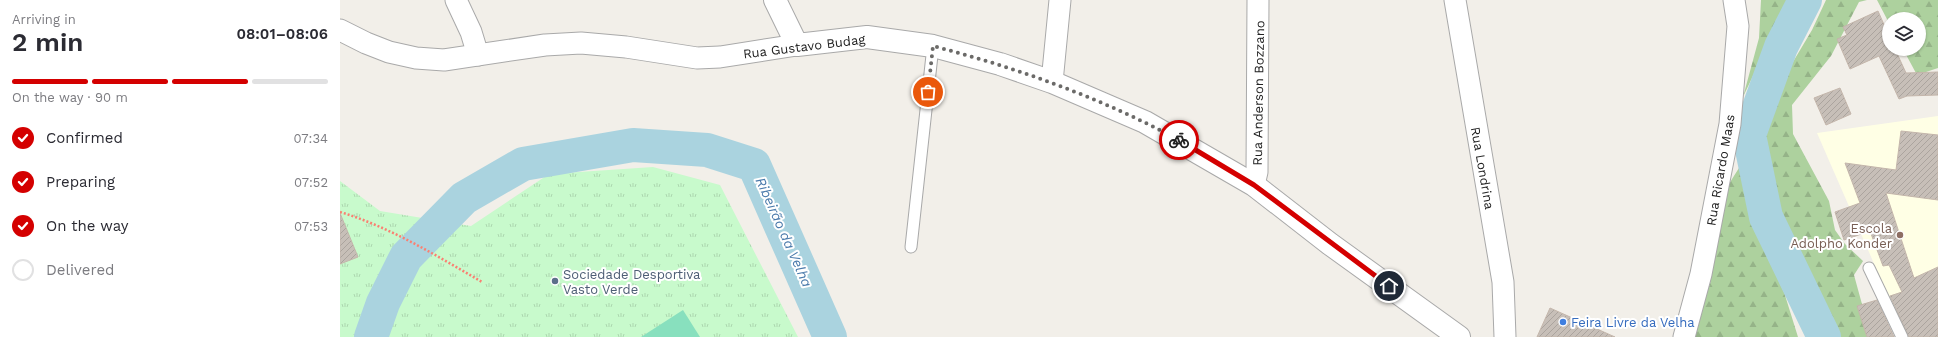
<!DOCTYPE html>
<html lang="en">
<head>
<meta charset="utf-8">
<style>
  :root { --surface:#fff; --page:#f7f7f7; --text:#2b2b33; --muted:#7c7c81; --line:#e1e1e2; --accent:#d40000 }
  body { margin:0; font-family:"Work Sans",sans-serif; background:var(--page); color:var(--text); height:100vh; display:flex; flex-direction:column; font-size:15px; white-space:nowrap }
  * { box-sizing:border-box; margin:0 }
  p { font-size:13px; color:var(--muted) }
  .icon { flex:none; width:22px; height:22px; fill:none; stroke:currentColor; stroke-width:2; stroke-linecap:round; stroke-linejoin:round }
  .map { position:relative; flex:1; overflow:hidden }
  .sheet { display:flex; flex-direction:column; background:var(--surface); width:340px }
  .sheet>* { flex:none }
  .buttons { position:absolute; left:1542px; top:12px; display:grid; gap:8px }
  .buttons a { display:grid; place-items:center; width:44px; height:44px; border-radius:50%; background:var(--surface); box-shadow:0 1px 3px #0004; font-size:20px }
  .pin { position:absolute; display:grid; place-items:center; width:34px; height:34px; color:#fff; margin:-17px; border:2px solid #fff; border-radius:50%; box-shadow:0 1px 4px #0007 }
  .courier { position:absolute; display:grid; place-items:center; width:40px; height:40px; margin:-20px; border:3px solid #d40000; border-radius:50%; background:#fff; color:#222; box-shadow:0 1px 5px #0007 }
  .head em { font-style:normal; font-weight:600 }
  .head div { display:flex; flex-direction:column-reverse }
  .head { display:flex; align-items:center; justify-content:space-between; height:68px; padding:0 12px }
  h1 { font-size:26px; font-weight:600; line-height:30px }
  .bar { display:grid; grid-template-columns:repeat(4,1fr); gap:6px 4px; align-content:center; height:48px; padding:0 12px }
  .bar i { height:5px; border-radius:3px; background:var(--line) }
  .bar .current { background:var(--accent) }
  .bar p { grid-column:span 4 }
  ol { padding:0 12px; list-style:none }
  li { display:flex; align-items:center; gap:12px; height:44px }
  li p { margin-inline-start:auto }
  li .icon { padding:4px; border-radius:50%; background:var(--accent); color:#fff; stroke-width:4 }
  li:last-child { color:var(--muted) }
  li i { width:22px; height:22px; border:2px solid var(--line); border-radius:50% }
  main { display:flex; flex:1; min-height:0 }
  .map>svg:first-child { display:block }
</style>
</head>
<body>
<main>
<section class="sheet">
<div class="head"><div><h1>2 min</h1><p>Arriving in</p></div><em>08:01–08:06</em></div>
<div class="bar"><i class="current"></i><i class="current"></i><i class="current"></i><i></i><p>On the way · 90 m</p></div>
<ol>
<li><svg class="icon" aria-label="check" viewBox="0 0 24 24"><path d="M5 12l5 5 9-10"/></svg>Confirmed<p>07:34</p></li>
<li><svg class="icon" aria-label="check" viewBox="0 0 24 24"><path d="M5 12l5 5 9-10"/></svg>Preparing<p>07:52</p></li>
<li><svg class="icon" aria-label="check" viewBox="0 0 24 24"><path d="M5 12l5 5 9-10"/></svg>On the way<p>07:53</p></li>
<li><i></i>Delivered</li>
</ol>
</section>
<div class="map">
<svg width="1598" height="337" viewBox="0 0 1598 337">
  <defs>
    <pattern id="forest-firs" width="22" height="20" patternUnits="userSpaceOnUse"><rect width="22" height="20" fill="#add19e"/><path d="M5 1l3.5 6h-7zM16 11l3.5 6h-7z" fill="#95b388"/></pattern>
    <pattern id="park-tufts" width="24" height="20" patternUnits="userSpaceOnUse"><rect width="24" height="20" fill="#c8facc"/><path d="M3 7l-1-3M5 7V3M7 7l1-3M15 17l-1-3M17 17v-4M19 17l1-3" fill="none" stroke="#acd6af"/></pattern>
    <pattern id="building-hatch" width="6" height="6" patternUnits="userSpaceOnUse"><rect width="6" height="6" fill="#c7bfb8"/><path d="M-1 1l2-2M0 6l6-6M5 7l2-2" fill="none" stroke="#aba49e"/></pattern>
  </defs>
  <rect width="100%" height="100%" fill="#f2efe9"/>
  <polygon fill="#ffffe5" points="1598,116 1598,337 1566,337 1477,133"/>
  <g fill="url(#forest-firs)">
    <polygon points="1421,0 1449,0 1403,97 1419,38"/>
    <polygon points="1486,0 1527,0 1519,2 1491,56 1452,105 1453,134 1489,201 1495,230 1505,244 1523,261 1514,275 1531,337 1491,337 1478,303 1444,228 1416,140 1435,92 1472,30"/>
    <polygon points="1537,0 1598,0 1598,68 1577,75 1563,49 1579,49 1579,19 1549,19 1549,23"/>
    <polygon points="1404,160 1423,248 1444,292 1458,337 1351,337 1355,323 1370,284 1387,187"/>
  </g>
  <polygon fill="url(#park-tufts)" points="313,167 380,185 458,337 0,337 0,181 40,211 131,226 209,174"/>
  <polygon fill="#88e0be" points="343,310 360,337 301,337"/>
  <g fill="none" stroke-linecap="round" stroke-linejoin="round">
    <g stroke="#aad3df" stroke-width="34">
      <polyline points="1465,0 1441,47 1409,135 1426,217 1484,337"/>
      <polyline points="31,337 43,303 66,257 124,198 183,164 293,145 367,150 414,165 490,337"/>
    </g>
  </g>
  <g fill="url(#building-hatch)" stroke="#c4b6ab">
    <polygon points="1538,11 1549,36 1549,49 1555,49 1566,73 1598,72 1598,95 1567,96 1559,99 1539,56 1510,69 1497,39 1507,35 1503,27"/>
    <polygon points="1500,88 1511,114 1486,125 1474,98"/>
    <polygon points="1561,131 1598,135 1598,200 1546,193 1574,278 1598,267 1598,337 1569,337 1550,296 1562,292 1549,265 1543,266 1530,231 1504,240 1495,212 1520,203 1505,163 1556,170"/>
    <polygon points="0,213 18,257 0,264"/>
    <polygon points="1537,300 1554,337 1527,337 1517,306"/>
    <polygon points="1210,308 1275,337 1197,337"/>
  </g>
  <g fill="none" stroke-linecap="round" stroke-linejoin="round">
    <defs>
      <g id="service">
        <polyline points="571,247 593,46"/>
        <polyline points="1529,268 1562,337"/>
      </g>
      <g id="minor">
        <polyline points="116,0 131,32 138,55"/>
        <polyline points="1115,0 1163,282 1165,337"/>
        <polyline points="0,30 26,43 49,52 76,58 104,60 205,45 241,43 286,47 357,58 380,57 457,45"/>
        <polyline points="712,82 720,0"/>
        <polyline points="914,185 917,172 918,0"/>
        <polyline points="1344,337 1361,274 1390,124 1398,26 1394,0"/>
      </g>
      <polyline id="tertiary" points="435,0 457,45 527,37 593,46 660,64 712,82 805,122 914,185 990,244 1119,337"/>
    </defs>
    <use href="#service" stroke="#a9a9a9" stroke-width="13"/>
    <use href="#minor" stroke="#a9a9a9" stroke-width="23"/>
    <use href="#tertiary" stroke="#a9a9a9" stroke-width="24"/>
    <path stroke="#fa8072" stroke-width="2.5" stroke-dasharray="2 2" stroke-linecap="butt" d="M0 212C50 227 97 256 142 282"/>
    <use href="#service" stroke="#fff" stroke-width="11"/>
    <use href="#minor" stroke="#fff" stroke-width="21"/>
    <use href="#tertiary" stroke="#fff" stroke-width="22"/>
  </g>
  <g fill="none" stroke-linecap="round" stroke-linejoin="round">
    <path stroke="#6b6a68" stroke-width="4" stroke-dasharray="0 7.2" d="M588 92 593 46C678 68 761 98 839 140"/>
    <polyline stroke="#d40000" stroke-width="5" points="839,140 914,185 1049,286"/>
  </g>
  <circle fill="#8d6e63" stroke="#fff" stroke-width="1.5" cx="1560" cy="235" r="4"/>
  <circle fill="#5c6f8a" stroke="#fff" stroke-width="1.5" cx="215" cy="281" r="4"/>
  <circle fill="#3f7fe0" stroke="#fff" stroke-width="1.5" cx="1223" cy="322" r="4"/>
  <g text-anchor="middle" stroke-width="4" stroke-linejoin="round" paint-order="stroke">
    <g font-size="13" fill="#222" stroke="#fff">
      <text transform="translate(464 46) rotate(-7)" y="5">Rua Gustavo Budag</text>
      <text transform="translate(918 93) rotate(-89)" y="5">Rua Anderson Bozzano</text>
      <text transform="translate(1143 168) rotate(80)" y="5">Rua Londrina</text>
      <text transform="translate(1380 170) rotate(-80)" y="5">Rua Ricardo Maas</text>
    </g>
    <g font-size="13" fill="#785e54" stroke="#fff" text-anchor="end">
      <text x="1552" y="233">Escola<tspan x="1552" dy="15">Adolpho Konder</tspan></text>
    </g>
    <g font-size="13" fill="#4e5e75" stroke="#fff" text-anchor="start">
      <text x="223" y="279">Sociedade Desportiva<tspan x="223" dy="15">Vasto Verde</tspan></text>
    </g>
    <g font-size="13" fill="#366cbe" stroke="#fff" text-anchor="start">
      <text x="1231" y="327">Feira Livre da Velha</text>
    </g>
    <g font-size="14" font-style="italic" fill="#4a7aab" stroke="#fff">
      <text transform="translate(444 232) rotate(66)" y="5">Ribeirão da Velha</text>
    </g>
  </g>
</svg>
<div class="buttons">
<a><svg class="icon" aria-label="layers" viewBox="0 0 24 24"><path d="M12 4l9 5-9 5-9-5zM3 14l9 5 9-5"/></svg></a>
</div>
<div class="pin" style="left:588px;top:92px;background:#ea580c"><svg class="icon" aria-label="bag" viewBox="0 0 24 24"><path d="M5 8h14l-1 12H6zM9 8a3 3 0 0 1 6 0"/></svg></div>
<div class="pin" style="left:1049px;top:286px;background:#1f2937"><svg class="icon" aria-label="home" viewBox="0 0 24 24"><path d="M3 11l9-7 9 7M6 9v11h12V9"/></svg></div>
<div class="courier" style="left:839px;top:140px"><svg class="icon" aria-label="bike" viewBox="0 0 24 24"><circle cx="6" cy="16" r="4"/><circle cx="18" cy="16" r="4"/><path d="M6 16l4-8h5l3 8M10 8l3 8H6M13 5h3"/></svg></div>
</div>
</main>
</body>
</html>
